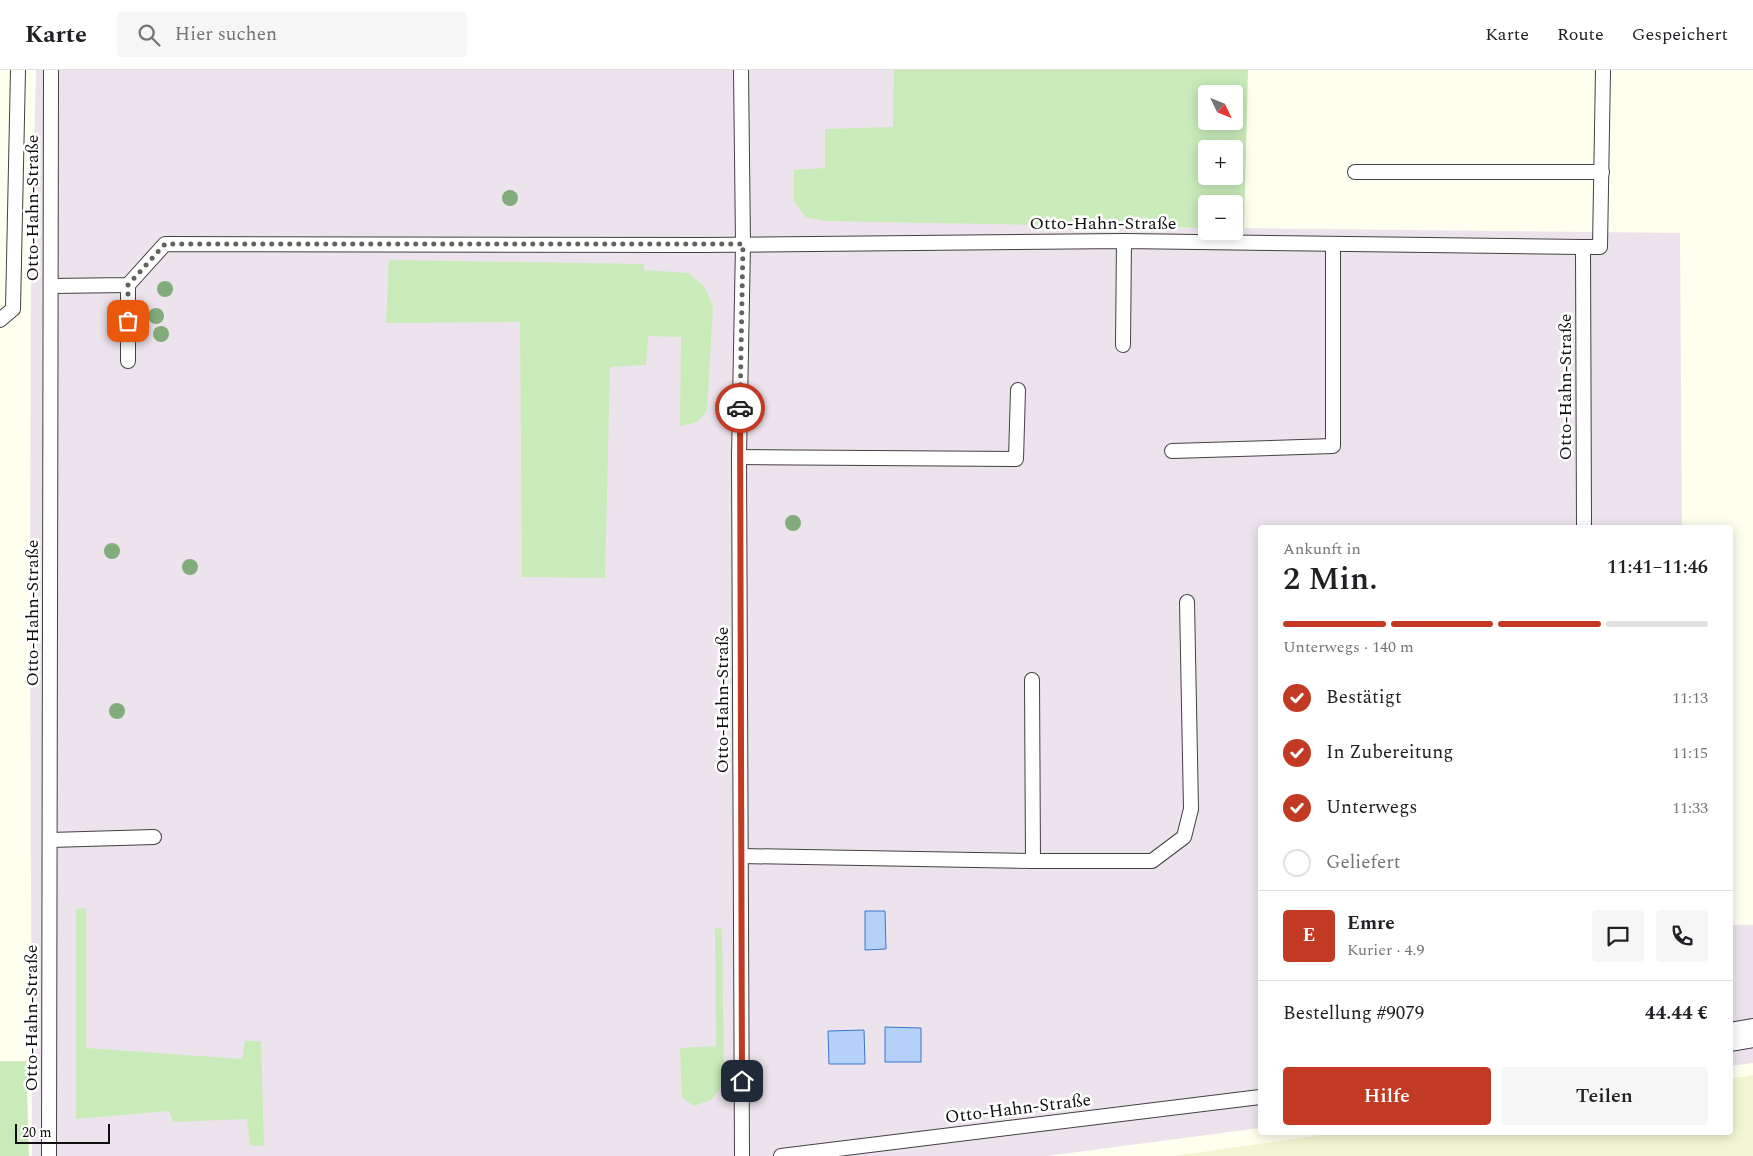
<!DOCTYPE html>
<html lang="de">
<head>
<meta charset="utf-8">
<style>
  :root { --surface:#fff; --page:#f6f6f6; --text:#202124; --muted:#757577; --line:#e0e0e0; --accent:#c23a23 }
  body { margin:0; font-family:Spectral,serif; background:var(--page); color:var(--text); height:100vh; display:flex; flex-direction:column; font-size:19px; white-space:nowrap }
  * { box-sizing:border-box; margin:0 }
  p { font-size:16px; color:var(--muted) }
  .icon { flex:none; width:28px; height:28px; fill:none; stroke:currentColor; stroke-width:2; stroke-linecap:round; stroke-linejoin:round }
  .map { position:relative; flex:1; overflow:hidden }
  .side { position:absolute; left:1258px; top:455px; width:475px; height:610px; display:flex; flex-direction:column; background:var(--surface); border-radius:5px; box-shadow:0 2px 12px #0003 }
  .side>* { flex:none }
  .needle { width:32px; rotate:133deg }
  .controls { position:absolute; left:1198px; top:15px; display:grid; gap:10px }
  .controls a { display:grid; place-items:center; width:45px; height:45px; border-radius:5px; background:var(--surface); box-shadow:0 2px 12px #0003; font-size:25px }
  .scale { position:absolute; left:15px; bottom:12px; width:95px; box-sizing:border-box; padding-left:5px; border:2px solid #0f0f0f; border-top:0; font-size:14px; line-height:18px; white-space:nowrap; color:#0f0f0f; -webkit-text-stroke:4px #fff; paint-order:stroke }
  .pin { position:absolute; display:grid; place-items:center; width:42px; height:42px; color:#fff; margin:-21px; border-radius:10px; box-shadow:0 2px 8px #0006 }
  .courier { position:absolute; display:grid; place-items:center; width:50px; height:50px; margin:-25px; border:4px solid #c23a23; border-radius:50%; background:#fff; color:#222; box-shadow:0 1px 6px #0007 }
  .headline em { font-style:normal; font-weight:600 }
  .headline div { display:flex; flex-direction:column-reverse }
  .headline { display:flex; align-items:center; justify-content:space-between; height:85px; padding:0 25px }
  h1 { font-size:32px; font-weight:600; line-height:38px }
  .bar { display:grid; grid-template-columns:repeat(4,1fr); gap:8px 5px; align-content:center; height:60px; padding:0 25px }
  .bar i { height:6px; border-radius:4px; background:var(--line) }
  .bar .on { background:var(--accent) }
  .bar p { grid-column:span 4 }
  .line { display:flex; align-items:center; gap:12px; padding:0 25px; border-top:1px solid var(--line) }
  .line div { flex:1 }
  .round { display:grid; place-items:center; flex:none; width:52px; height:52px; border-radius:5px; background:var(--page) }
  ol { padding:0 25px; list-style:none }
  li { display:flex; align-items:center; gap:15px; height:55px }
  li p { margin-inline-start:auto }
  li .icon { padding:5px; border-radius:50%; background:var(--accent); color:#fff; stroke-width:4 }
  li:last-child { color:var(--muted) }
  li i { width:28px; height:28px; border:2px solid var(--line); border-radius:50% }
  .action { display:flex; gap:10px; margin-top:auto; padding:10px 25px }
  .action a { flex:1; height:58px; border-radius:5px; background:var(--accent); color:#fff; font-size:20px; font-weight:600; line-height:58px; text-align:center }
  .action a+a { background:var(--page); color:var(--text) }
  header { display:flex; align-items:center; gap:30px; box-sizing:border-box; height:70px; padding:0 25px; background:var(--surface); border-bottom:1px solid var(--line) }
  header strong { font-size:24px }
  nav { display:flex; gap:28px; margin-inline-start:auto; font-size:18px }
  .search { width:350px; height:45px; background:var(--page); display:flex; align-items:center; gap:12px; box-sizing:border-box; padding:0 18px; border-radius:5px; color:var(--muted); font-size:19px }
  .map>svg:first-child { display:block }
</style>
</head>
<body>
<header>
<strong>Karte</strong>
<div class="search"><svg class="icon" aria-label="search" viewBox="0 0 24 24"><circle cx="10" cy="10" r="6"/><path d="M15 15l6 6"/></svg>Hier suchen</div>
<nav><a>Karte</a><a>Route</a><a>Gespeichert</a></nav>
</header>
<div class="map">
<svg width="1753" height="1086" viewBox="0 0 1753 1086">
  <rect width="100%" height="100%" fill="#fffff0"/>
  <g fill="#ede3ec">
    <polygon points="36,0 1180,0 1179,158 1206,158 1206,161 1234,161 1234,158 1680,163 1682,457 1260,458 1260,1058 1047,1086 32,1086 30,541 31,197"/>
    <polygon points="1730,855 1753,855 1753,993 1730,996"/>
  </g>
  <polygon fill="#f2f6d0" points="1753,1005 1753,1086 1174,1086 1343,1062 1730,1062 1730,1009"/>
  <g fill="#c9ebb9" fill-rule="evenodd">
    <path d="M894 0H1248L1244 158H1234V134H1206V158L824 151 805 147 794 131V100L825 98V59L893 57ZM1206 24H1234V51H1206ZM1206 79H1234V106H1206Z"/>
    <polygon points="389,190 644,194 644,200 688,203 705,217 713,237 707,341 697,352 680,356 681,267 648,266 646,295 610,297 605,508 522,507 520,252 386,253"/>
    <polygon points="86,838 86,978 242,989 245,971 261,971 264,1076 250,1075 247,1049 173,1052 169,1041 76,1049 76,839"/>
    <polygon points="715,858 722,859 724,1014 711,1030 694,1036 682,1028 680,978 716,976"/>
    <polygon points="0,991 26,991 29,1086 0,1086"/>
  </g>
  <g fill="#b4d1f7" stroke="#3977d0">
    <polygon points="865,841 885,841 886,879 865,880"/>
    <polygon points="885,957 921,958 921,992 885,992"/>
    <polygon points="864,960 865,994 829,994 828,961"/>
  </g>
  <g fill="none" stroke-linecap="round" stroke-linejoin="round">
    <defs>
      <g id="lane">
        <polyline points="741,0 743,174 739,387 742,1086"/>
        <polyline points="1355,102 1602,102"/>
        <polyline points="128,215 128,291"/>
        <polyline points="51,216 128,215 165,174 701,175 1124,171 1583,177"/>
        <polyline points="0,250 13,239 18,0"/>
        <polyline points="1123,275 1124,171"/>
        <polyline points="1172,381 1333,376 1333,174"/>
        <polyline points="739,387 1016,389 1018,320"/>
        <polyline points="1584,458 1583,177 1600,177 1603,0"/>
        <polyline points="1032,610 1033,791 1152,791 1184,767 1191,739 1187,532"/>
        <polyline points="50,770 154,767"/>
        <polyline points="742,786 1033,791"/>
        <polyline points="49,1086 51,0"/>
        <polyline points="781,1086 1260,1027"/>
      </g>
      <polyline id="street" points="1730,967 1753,963"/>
    </defs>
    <use href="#lane" stroke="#424242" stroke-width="16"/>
    <use href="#street" stroke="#424242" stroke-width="30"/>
    <use href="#lane" stroke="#fff" stroke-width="14"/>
    <use href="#street" stroke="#fff" stroke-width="28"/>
  </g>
  <g fill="#83ac7c">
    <circle cx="510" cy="128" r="8"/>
    <circle cx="165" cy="219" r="8"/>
    <circle cx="156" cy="246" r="8"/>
    <circle cx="161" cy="264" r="8"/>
    <circle cx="793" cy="453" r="8"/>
    <circle cx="112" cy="481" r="8"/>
    <circle cx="190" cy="497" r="8"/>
    <circle cx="117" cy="641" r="8"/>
  </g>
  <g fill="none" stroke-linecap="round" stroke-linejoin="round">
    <polyline stroke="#63635e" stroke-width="5" stroke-dasharray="0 9" points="128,251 128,215 165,174 743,174 740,338"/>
    <polyline stroke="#c23a23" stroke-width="6" points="740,338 742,1011"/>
  </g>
  <g text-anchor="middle" stroke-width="5" stroke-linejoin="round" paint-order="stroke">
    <g font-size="18" fill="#0f0f0f" stroke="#fff">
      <text transform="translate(32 138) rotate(-90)" y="6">Otto-Hahn-Straße</text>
      <text x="1103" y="159">Otto-Hahn-Straße</text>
      <text transform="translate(1565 317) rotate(-90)" y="6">Otto-Hahn-Straße</text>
      <text transform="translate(32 543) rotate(-90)" y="6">Otto-Hahn-Straße</text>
      <text transform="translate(722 630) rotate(-90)" y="6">Otto-Hahn-Straße</text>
      <text transform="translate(31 948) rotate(-90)" y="6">Otto-Hahn-Straße</text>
      <text transform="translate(1018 1038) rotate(-7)" y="6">Otto-Hahn-Straße</text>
    </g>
  </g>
</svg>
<div class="controls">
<a><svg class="needle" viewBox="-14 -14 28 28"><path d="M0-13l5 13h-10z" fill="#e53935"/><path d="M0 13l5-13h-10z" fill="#757577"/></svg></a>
<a>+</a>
<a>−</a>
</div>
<div class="scale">20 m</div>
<div class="pin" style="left:128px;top:251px;background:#ea580c"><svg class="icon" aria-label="bag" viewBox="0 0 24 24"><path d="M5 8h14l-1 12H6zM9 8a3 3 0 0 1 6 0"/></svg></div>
<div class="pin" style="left:742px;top:1011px;background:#1f2937"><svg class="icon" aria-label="home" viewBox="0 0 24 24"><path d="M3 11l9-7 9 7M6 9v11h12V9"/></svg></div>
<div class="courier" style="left:740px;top:338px"><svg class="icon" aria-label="car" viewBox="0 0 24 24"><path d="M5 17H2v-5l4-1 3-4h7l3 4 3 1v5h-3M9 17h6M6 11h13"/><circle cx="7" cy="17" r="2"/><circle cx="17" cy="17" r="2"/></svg></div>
<section class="side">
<div class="headline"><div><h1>2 Min.</h1><p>Ankunft in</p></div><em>11:41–11:46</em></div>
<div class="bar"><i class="on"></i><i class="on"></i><i class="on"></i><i></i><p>Unterwegs · 140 m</p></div>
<ol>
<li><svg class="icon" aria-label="check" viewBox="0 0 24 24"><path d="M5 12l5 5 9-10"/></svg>Bestätigt<p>11:13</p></li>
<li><svg class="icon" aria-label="check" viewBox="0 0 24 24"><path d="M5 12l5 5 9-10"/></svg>In Zubereitung<p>11:15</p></li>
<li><svg class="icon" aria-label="check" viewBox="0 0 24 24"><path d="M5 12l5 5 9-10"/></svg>Unterwegs<p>11:33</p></li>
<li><i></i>Geliefert</li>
</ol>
<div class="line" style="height:90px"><b class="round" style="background:var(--accent);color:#fff">E</b><div><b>Emre</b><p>Kurier · 4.9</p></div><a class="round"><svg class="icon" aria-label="chat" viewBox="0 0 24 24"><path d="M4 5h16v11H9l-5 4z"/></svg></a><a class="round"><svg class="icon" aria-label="phone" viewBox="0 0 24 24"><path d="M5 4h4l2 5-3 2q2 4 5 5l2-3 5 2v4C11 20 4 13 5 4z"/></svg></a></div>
<div class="line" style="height:65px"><div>Bestellung #9079</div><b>44.44 €</b></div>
<div class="action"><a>Hilfe</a><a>Teilen</a></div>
</section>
</div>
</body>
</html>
